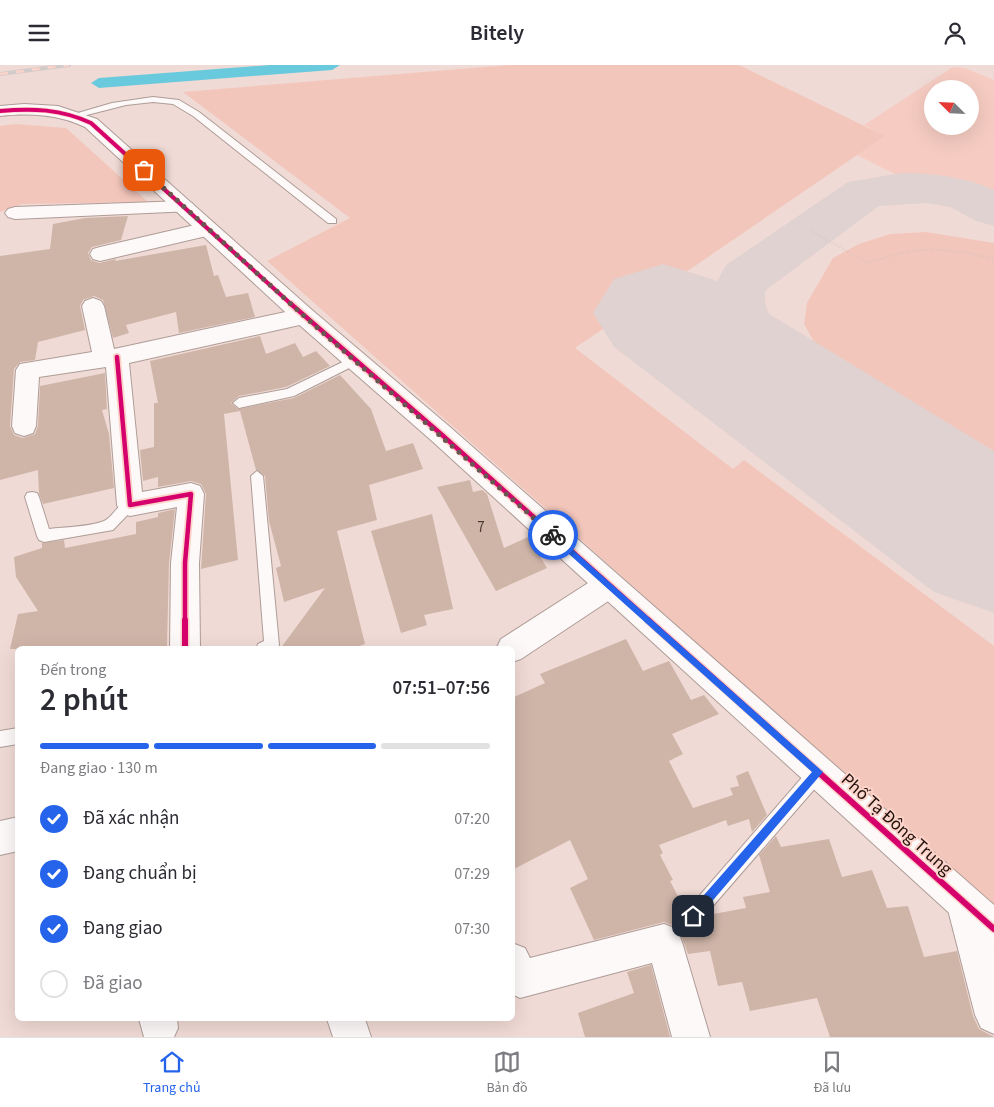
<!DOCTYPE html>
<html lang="vi">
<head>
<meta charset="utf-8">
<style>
  :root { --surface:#fff; --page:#f7f7f7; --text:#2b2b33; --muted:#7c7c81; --line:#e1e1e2; --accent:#2563eb }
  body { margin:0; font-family:"Source Sans 3",sans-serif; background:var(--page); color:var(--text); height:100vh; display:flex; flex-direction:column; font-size:19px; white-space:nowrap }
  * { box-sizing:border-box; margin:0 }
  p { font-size:16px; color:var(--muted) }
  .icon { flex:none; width:28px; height:28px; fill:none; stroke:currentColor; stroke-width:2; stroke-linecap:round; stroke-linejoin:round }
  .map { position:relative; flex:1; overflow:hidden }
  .drawer { position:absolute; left:15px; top:581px; width:500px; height:375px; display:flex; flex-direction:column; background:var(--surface); border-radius:8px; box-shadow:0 5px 20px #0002 }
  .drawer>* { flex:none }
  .needle { width:32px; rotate:294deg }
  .controls { position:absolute; left:924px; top:15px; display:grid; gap:10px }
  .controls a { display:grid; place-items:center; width:55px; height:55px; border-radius:50%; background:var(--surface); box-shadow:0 5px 20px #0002; font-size:25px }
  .pin { position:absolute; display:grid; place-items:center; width:42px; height:42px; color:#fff; margin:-21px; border-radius:10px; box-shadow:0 2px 8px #0006 }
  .courier { position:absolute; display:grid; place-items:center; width:50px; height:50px; margin:-25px; border:4px solid #2563eb; border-radius:50%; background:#fff; color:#222; box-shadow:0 1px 6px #0007 }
  .overview em { font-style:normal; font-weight:600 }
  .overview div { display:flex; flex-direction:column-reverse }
  .overview { display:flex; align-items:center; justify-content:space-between; height:85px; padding:0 25px }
  h1 { font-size:32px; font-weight:600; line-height:38px }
  .bar { display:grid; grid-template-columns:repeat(4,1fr); gap:8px 5px; align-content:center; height:60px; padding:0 25px }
  .bar i { height:6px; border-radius:4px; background:var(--line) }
  .bar .current { background:var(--accent) }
  .bar p { grid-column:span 4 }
  ol { padding:0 25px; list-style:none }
  li { display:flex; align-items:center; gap:15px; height:55px }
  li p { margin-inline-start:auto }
  li .icon { padding:5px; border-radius:50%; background:var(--accent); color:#fff; stroke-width:4 }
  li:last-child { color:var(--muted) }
  li i { width:28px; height:28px; border:2px solid var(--line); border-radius:50% }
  header { display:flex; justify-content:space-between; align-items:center; height:65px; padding:0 25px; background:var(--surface); font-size:22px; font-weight:600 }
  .tab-bar { display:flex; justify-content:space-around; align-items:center; height:70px; border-top:1px solid var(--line); background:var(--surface); font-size:14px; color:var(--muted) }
  .tab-bar a { display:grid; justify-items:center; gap:2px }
  .tab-bar .current { color:var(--accent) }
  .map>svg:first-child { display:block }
</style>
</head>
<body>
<header><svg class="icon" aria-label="menu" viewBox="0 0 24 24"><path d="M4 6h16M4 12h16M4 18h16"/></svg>Bitely<svg class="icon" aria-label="person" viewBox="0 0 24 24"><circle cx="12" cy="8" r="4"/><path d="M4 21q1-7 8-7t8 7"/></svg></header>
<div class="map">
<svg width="994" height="972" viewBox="0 0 994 972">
  <rect width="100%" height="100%" fill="#f0dad5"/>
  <path fill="#f6ccc2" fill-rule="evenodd" d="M953 2 965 3 994 15V159L857 90 885 71 864 60ZM932 24H970V61H932Z"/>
  <g fill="#f3c6bb">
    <polygon points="509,0 739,0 885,71 575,283 733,404 744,395 994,581 994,842 267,196 350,153 183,27"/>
    <polygon points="15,59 66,63 148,137 22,139 0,147 0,61"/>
    <polygon points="926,167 994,178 994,409 838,307 817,282 804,259 807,238 833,193 859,179 890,169"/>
  </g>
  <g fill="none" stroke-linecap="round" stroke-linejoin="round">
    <polygon fill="#6acadd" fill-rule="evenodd" points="270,0 340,0 332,5 99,23 91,18 99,13"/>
    <path fill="#e0d2d0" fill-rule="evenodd" d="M902 108C933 108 966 112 994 125V161L976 156 950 142 927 138 879 141 766 225C755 260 829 316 849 343 852 348 855 354 858 360L849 377 827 384 805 377 739 295 712 245 710 229 726 200 848 117Z"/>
    <polygon fill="#e0d2d0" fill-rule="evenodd" points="663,199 712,214 994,386 994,548 934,527 614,282 593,248 614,214"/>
  </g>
  <g fill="#cfb5a8">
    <polygon points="128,151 121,175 92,182 88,188 91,195 99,198 116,194 115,196 206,180 214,211 218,210 226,232 248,228 255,252 179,268 176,247 126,260 129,268 113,273 103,235 94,231 83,235 80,241 85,265 38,277 35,295 20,297 14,304 10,361 14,370 23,373 35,369 38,361 40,321 105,308 107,344 102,345 109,369 114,423 43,439 39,429 38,405 0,415 0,191 50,184 53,159 85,153"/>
    <polygon points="260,271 266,289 295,278 303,292 316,286 330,301 286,322 239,331 231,338 238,344 294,333 340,310 371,344 386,386 413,378 423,404 369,420 377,455 337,466 365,579 351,584 280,584 325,523 284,537 276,503 281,501 269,456 265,411 256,405 240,346 224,349 238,495 201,504 206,429 201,419 191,416 158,422 158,412 143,416 140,385 154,382 154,338 158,338 150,296"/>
    <polygon points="470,415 473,427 482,425 487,429 504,483 528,472 547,503 496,526 437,422"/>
    <polygon points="175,444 169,498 167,581 144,584 10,584 18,549 38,546 16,512 14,492 42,483 42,478 64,475 65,483 136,469 136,457 158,452 158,448"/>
    <polygon points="432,449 453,544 424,550 427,560 401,568 371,466"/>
    <polygon points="626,574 643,606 669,596 691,635 704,630 719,649 672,669 683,689 669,696 693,743 733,730 730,723 739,721 736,711 748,706 767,750 752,767 749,754 728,761 726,755 659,780 663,788 660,790 673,815 670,816 685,845 682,852 685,858 694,862 708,850 746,843 743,832 770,827 759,790 776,771 781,782 829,774 842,812 872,805 887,843 908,841 924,892 957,886 973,951 979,964 994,972 830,972 817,933 750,946 742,917 718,921 710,886 688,889 678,862 664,857 594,875 570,823 588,814 570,775 512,805 512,633 545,618 540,609"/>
    <polygon points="651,900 670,972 585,972 578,948 634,928 627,907"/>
  </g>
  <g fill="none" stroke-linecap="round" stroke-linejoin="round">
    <defs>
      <g id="lane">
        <polygon points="153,32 179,35 199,47 336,154 336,158 328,158 193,51 173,39 153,37 126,40 75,53 71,50 112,38"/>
        <polygon points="355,291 361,295 359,298 294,331 239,343 233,338 239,333 287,324"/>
        <polygon points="257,406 263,411 279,580 278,584 256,584 258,579 264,576 251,411"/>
        <path d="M32 427 37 428 39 432 49 464C64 462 89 462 104 456 115 451 121 431 135 436L137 440 113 465 44 477 39 475 37 471 25 432 27 428Z"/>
        <polygon points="18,663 18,679 0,682 0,666"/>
        <polygon points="818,699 824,701 826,707 824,713 699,857 693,860 687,857 684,851 687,845 812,701"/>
      </g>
      <g id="street">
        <polygon points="185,136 192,138 195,142 192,146 15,154 8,152 5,148 8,144 15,142"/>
        <polygon points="208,157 215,159 218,164 215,169 100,196 93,194 90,189 93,184 100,182"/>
        <polygon points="93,233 101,236 104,241 114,284 304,243 312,245 315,251 312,257 304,259 129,298 142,427 191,418 200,421 204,429 199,498 200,584 170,584 171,498 177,442 130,451 121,448 117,440 106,302 39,312 36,361 33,368 24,371 15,368 12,361 16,305 20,299 92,287 82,241 85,236"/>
        <polygon points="609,507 619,511 623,520 619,529 521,594 512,597 512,584 496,584 501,574 599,511"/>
        <polygon points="18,752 18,786 0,790 0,756"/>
        <polygon points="964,819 976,825 994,882 994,969 981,963 975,950 946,837 952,825"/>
        <polygon points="664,859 677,864 682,877 710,972 672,972 652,898 520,933 512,929 512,878 525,883 530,893"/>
        <polygon points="139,954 177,954 178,963 174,972 144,972"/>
        <polygon points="327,954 365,954 371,972 333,972"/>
      </g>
      <path id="secondary" d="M24 39 58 41 97 54 312 245 450 362 994 840V882L981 877 432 376 296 257 85 62C57 49 30 48 0 51V41Z"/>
    </defs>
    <use href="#lane" stroke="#ae9c97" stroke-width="2"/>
    <use href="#street" stroke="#ae9c97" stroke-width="2"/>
    <use href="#secondary" stroke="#ae9c97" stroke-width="2"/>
    <path stroke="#c7bfbd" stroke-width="2" stroke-dasharray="0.5 2.5" stroke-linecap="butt" d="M811 166 868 198C918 180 943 182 994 194"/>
    <use href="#lane" fill="#fdf9f9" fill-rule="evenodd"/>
    <use href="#street" fill="#fdf9f9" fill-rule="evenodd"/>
    <use href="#secondary" fill="#fdf9f9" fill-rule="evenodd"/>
    <defs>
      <polyline id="rail" points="0,9 69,0"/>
    </defs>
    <use href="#rail" stroke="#d1cbca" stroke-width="4"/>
    <use href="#rail" stroke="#fcd3c9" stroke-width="2.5" stroke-dasharray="8" stroke-linecap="butt"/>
    <defs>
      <path id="cycleway-far2" d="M0 46C32 43 61 44 91 58L292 240"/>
      <g id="cycleway-far1">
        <polyline points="291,239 441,369 650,556"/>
        <polyline points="117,292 130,440 191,429 185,498 185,556"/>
      </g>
      <g id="cycleway">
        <polyline points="185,555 185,584"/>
        <polyline points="648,555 994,864"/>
      </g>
    </defs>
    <use href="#cycleway-far2" stroke="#fcd3c9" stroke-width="5.5"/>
    <use href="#cycleway-far1" stroke="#fcd3c9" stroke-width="8"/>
    <use href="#cycleway" stroke="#fcd3c9" stroke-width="9"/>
    <use href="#cycleway-far2" stroke="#d6006c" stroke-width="4"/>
    <use href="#cycleway-far1" stroke="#d6006c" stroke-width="4.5"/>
    <use href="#cycleway" stroke="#d6006c" stroke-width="6"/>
  </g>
  <polygon fill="#2563eb" points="553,467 823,707 696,855 693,856 689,855 689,847 812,707 550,472 549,470"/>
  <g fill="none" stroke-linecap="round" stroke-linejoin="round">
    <polyline stroke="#695652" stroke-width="5" stroke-dasharray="0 9" points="144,105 304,251 553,470"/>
  </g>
  <g text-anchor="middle" stroke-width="4" stroke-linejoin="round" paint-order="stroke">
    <g font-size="15" fill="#4c3832">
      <text x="481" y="467">7</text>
    </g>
    <g font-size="18" fill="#200f0b" stroke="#fcd3c9">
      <text transform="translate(897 759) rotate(42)" y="6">Phố Tạ Đông Trung</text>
    </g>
  </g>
</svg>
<div class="controls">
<a><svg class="needle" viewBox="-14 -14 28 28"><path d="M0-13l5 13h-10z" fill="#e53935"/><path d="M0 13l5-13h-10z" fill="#7c7c81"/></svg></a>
</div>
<div class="pin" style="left:144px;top:105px;background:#ea580c"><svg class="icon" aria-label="bag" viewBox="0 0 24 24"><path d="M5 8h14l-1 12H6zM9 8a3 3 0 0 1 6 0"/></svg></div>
<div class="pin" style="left:693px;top:851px;background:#1f2937"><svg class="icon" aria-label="home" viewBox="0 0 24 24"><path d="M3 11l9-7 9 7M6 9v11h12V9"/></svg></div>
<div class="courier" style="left:553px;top:470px"><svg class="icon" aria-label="bike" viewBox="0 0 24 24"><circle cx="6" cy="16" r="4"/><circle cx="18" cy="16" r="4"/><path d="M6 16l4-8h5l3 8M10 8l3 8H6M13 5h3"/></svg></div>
<section class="drawer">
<div class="overview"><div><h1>2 phút</h1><p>Đến trong</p></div><em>07:51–07:56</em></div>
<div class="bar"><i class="current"></i><i class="current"></i><i class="current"></i><i></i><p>Đang giao · 130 m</p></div>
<ol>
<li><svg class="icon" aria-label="check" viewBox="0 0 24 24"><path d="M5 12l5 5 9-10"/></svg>Đã xác nhận<p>07:20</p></li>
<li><svg class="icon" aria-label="check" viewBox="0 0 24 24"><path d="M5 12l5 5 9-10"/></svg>Đang chuẩn bị<p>07:29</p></li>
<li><svg class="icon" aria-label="check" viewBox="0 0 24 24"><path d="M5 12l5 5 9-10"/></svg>Đang giao<p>07:30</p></li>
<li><i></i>Đã giao</li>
</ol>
</section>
</div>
<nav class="tab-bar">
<a class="current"><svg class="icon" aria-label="home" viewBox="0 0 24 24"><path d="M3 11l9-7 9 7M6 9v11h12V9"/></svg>Trang chủ</a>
<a><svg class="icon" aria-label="map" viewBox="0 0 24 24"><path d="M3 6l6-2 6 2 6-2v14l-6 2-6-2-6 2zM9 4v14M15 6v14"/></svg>Bản đồ</a>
<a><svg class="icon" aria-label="saved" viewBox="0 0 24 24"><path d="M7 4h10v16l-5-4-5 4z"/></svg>Đã lưu</a>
</nav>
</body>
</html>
